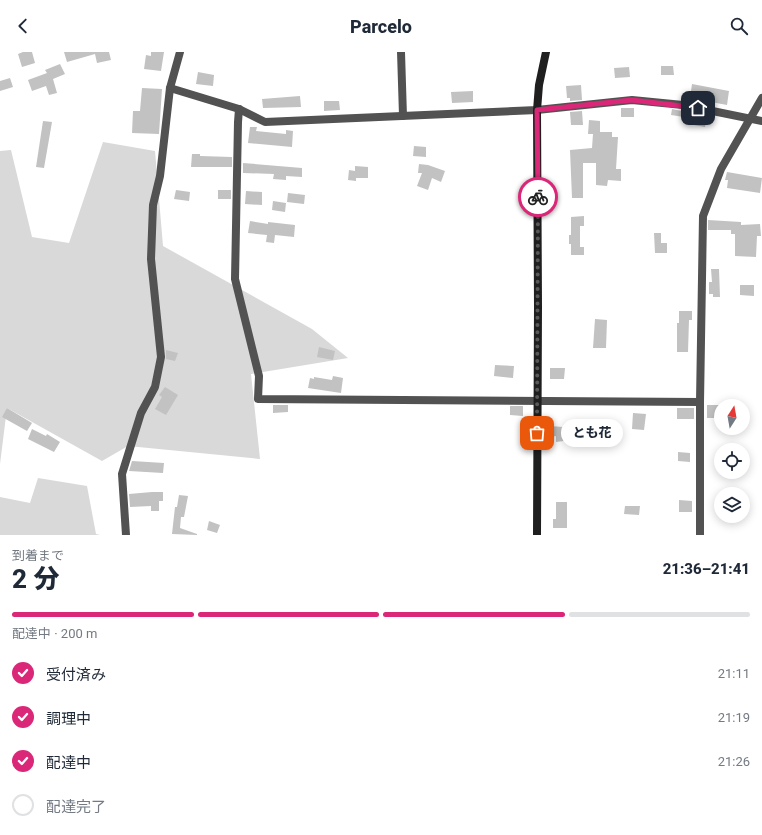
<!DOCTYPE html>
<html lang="ja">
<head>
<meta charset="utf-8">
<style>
  :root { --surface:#fff; --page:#f2f2f3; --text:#1f2937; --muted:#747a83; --line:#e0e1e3; --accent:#db2777 }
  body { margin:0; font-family:Roboto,"Noto Sans JP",sans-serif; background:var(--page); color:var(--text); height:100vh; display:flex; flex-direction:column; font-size:15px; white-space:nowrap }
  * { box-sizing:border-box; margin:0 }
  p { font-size:13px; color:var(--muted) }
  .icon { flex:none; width:22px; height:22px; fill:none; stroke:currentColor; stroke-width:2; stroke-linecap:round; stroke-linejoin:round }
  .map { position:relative; height:483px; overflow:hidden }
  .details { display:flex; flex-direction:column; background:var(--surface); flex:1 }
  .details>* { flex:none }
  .needle { width:26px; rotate:11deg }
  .controls { position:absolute; left:714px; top:347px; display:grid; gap:8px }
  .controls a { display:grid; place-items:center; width:36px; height:36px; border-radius:50%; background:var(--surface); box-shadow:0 2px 10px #0003; font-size:20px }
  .pin { position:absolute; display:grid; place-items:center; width:34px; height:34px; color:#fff; margin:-17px; border-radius:8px; box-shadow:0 2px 6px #0006 }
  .courier { position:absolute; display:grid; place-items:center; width:40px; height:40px; margin:-20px; border:3px solid #db2777; border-radius:50%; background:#fff; color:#222; box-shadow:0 1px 5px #0007 }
  .bubble { position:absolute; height:28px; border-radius:14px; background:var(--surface); box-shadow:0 2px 10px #0003; font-size:13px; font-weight:800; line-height:28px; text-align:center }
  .summary em { font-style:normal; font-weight:800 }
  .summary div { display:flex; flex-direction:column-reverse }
  .summary { display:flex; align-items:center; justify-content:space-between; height:68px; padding:0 12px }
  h1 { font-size:26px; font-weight:800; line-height:30px }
  .bar { display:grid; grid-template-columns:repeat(4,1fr); gap:6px 4px; align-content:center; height:48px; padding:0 12px }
  .bar i { height:5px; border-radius:3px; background:var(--line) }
  .bar .on { background:var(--accent) }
  .bar p { grid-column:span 4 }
  ol { padding:0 12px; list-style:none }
  li { display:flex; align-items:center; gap:12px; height:44px }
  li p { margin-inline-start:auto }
  li .icon { padding:4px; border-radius:50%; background:var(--accent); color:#fff; stroke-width:4 }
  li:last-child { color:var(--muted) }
  li i { width:22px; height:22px; border:2px solid var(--line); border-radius:50% }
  header { display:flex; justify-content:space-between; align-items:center; height:52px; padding:0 12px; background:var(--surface); font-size:18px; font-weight:800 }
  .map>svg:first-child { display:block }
</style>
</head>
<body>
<header><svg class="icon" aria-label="back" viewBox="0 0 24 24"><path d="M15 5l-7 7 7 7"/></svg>Parcelo<svg class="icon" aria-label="search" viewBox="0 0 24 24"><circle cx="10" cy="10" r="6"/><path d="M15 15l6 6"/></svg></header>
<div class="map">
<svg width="762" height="483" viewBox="0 0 762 483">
  <rect width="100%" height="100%" fill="#fff"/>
  <g fill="#d9d9d9">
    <polygon points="103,90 155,99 163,194 312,277 348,306 251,322 260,407 128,394 102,409 7,356 0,412 0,99 11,98 32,185 69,191"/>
    <polygon points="38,426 87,434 96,482 100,483 0,483 0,445 30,451"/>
  </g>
  <g fill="#c2c2c2">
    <polygon points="23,0 32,0 35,11 22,15 18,2"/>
    <polygon points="64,0 109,0 111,8 97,11 95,2 67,10"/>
    <polygon points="151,0 164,0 161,19 144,17 146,3 151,4"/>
    <polygon points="60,12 65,22 53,27 57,41 49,43 46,34 32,39 28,28 47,21 45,18"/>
    <polygon points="661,14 673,14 674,23 661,23"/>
    <polygon points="629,15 630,25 615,26 614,16"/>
    <polygon points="198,20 214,23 213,34 196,32"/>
    <polygon points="10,26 13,35 0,39 0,29"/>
    <polygon points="692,32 729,39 727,53 690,46"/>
    <polygon points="581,33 582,48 570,49 570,46 567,46 566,34"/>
    <polygon points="142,36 162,37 159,82 132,81 133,59 140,59"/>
    <polygon points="473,39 473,50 452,51 451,40"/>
    <polygon points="300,44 301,55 263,56 262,47"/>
    <polygon points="324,49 339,49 340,58 324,59"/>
    <rect x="621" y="56" width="13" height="9"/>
    <polygon points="672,57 707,64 705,75 683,71 684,65 671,63"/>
    <polygon points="582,59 583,73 571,73 570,60"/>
    <polygon points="589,68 600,69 600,80 612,80 612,85 618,85 616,117 621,117 621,129 608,128 607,134 596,133 596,111 583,111 583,146 572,146 570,98 592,96 593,82 588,82"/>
    <polygon points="43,69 52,70 44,116 36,115"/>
    <polygon points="250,75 257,75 256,79 286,82 286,78 293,79 292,95 248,91"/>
    <polygon points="414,94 426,95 426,105 413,104"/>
    <polygon points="192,102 200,102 200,104 232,105 232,115 191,115"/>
    <polygon points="243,111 302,116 302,125 286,124 286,128 273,127 274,122 243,121"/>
    <polygon points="419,112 428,113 445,119 441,130 432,126 428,138 417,134 422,121 418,121"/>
    <polygon points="355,114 368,115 368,126 356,126 356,129 348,128 349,118 355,119"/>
    <polygon points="727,120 762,126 760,141 727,136 728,128 725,128"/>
    <polygon points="176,138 190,140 189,149 174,147"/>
    <rect x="218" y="138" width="13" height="9"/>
    <polygon points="246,139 262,140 262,153 245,152"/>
    <polygon points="288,141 305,143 304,152 287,150"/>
    <polygon points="273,149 286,151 285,160 272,158"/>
    <polygon points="584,164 584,174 580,174 580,195 584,195 584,203 571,203 571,192 569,192 569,183 571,183 571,165"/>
    <polygon points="708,168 741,170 741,173 760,172 761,184 757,184 756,205 735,204 735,182 731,182 731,178 708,178"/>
    <polygon points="250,169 268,172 268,170 295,173 294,185 275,183 274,191 266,190 267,183 248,181"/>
    <polygon points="654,181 661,181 661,191 667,191 667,201 655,201"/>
    <polygon points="711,217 719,217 720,245 713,245 713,242 709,242 709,230 712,230"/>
    <polygon points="740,233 754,233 754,244 740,243"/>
    <polygon points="679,259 692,259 692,268 689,268 688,300 677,300 677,271 679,271"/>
    <polygon points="595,267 607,268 606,296 593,296"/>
    <polygon points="319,295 335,299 333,308 317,305"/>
    <polygon points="166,298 178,301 175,309 166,307"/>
    <polygon points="495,313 514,314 513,326 494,324"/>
    <polygon points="550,316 565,316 564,327 550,327"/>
    <polygon points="333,324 343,326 341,341 308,336 310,326 314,327 314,325 332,328"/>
    <polygon points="165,335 178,343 166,363 155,357 162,345 159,343"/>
    <polygon points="273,353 288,353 288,360 273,361"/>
    <rect x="707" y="353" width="14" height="13"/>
    <polygon points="510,354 523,354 523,364 510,363"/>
    <polygon points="7,356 32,371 27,379 2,365"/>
    <rect x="677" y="356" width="17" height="11"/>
    <polygon points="633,361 646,362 644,378 632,377"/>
    <polygon points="550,374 563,375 564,389 556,390 556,384 550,385"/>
    <polygon points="32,377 46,384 47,382 60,390 54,400 28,387"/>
    <polygon points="678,400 690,401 690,410 678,409"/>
    <polygon points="132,409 164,411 163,421 129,419"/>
    <polygon points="152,440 163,440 163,449 159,449 159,459 151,459 151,454 130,455 129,442"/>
    <polygon points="179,443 188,444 184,465 181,465 180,476 197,482 197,483 172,482 175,455 177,455"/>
    <polygon points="679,448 692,449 692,460 679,460"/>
    <polygon points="556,450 567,450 567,476 553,476 553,467 556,467"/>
    <polygon points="625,454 640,454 639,463 624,462"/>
    <polygon points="209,469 220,473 217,481 207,478"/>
  </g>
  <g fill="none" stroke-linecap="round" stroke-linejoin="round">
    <g stroke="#525252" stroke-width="8">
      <polyline points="401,0 403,64"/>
      <polyline points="170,36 239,57 265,70 537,58 632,48 683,53 762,69"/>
      <polyline points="239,57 238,70 235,227 259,324 258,347 700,350"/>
      <polyline points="126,483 122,422 141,361 155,335 161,305 151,207 153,153 160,124 170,36 180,0"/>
      <polyline points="700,483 700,350 703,164 721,117 762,46"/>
    </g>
    <polyline stroke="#1f1f1f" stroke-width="8" points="537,483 538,255 537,58 539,33 546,0"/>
  </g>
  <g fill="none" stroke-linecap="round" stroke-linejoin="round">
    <polyline stroke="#595959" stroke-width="4" stroke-dasharray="0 7.2" points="537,381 538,145"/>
    <polyline stroke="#db2777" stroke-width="5" points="538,145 537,58 632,48 698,56"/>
  </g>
</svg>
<div class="controls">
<a><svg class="needle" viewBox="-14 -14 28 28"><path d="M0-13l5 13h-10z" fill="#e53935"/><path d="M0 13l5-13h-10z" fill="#747a83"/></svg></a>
<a><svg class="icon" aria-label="locate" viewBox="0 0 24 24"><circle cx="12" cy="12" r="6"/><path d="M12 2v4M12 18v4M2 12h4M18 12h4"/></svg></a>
<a><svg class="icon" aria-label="layers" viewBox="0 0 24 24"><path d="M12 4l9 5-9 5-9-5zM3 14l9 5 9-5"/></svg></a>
</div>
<div class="pin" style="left:537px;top:381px;background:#ea580c"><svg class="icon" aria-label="bag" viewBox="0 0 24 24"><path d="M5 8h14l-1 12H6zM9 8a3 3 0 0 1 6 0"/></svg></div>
<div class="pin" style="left:698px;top:56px;background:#1f2937"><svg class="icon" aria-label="home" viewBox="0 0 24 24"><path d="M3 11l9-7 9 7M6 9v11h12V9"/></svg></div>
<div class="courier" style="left:538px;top:145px"><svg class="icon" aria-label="bike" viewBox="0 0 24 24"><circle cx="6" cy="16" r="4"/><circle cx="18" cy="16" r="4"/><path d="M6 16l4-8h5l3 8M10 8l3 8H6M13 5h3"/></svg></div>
<div class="bubble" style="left:561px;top:367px;width:62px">とも花</div>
</div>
<section class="details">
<div class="summary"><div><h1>2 分</h1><p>到着まで</p></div><em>21:36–21:41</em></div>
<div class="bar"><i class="on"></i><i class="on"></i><i class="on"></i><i></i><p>配達中 · 200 m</p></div>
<ol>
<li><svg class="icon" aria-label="check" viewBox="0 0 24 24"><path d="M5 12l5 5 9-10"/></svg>受付済み<p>21:11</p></li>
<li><svg class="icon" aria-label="check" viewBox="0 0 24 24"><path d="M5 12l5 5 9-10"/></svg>調理中<p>21:19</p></li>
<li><svg class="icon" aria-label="check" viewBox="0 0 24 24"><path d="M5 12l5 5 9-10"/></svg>配達中<p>21:26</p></li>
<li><i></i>配達完了</li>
</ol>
</section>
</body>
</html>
